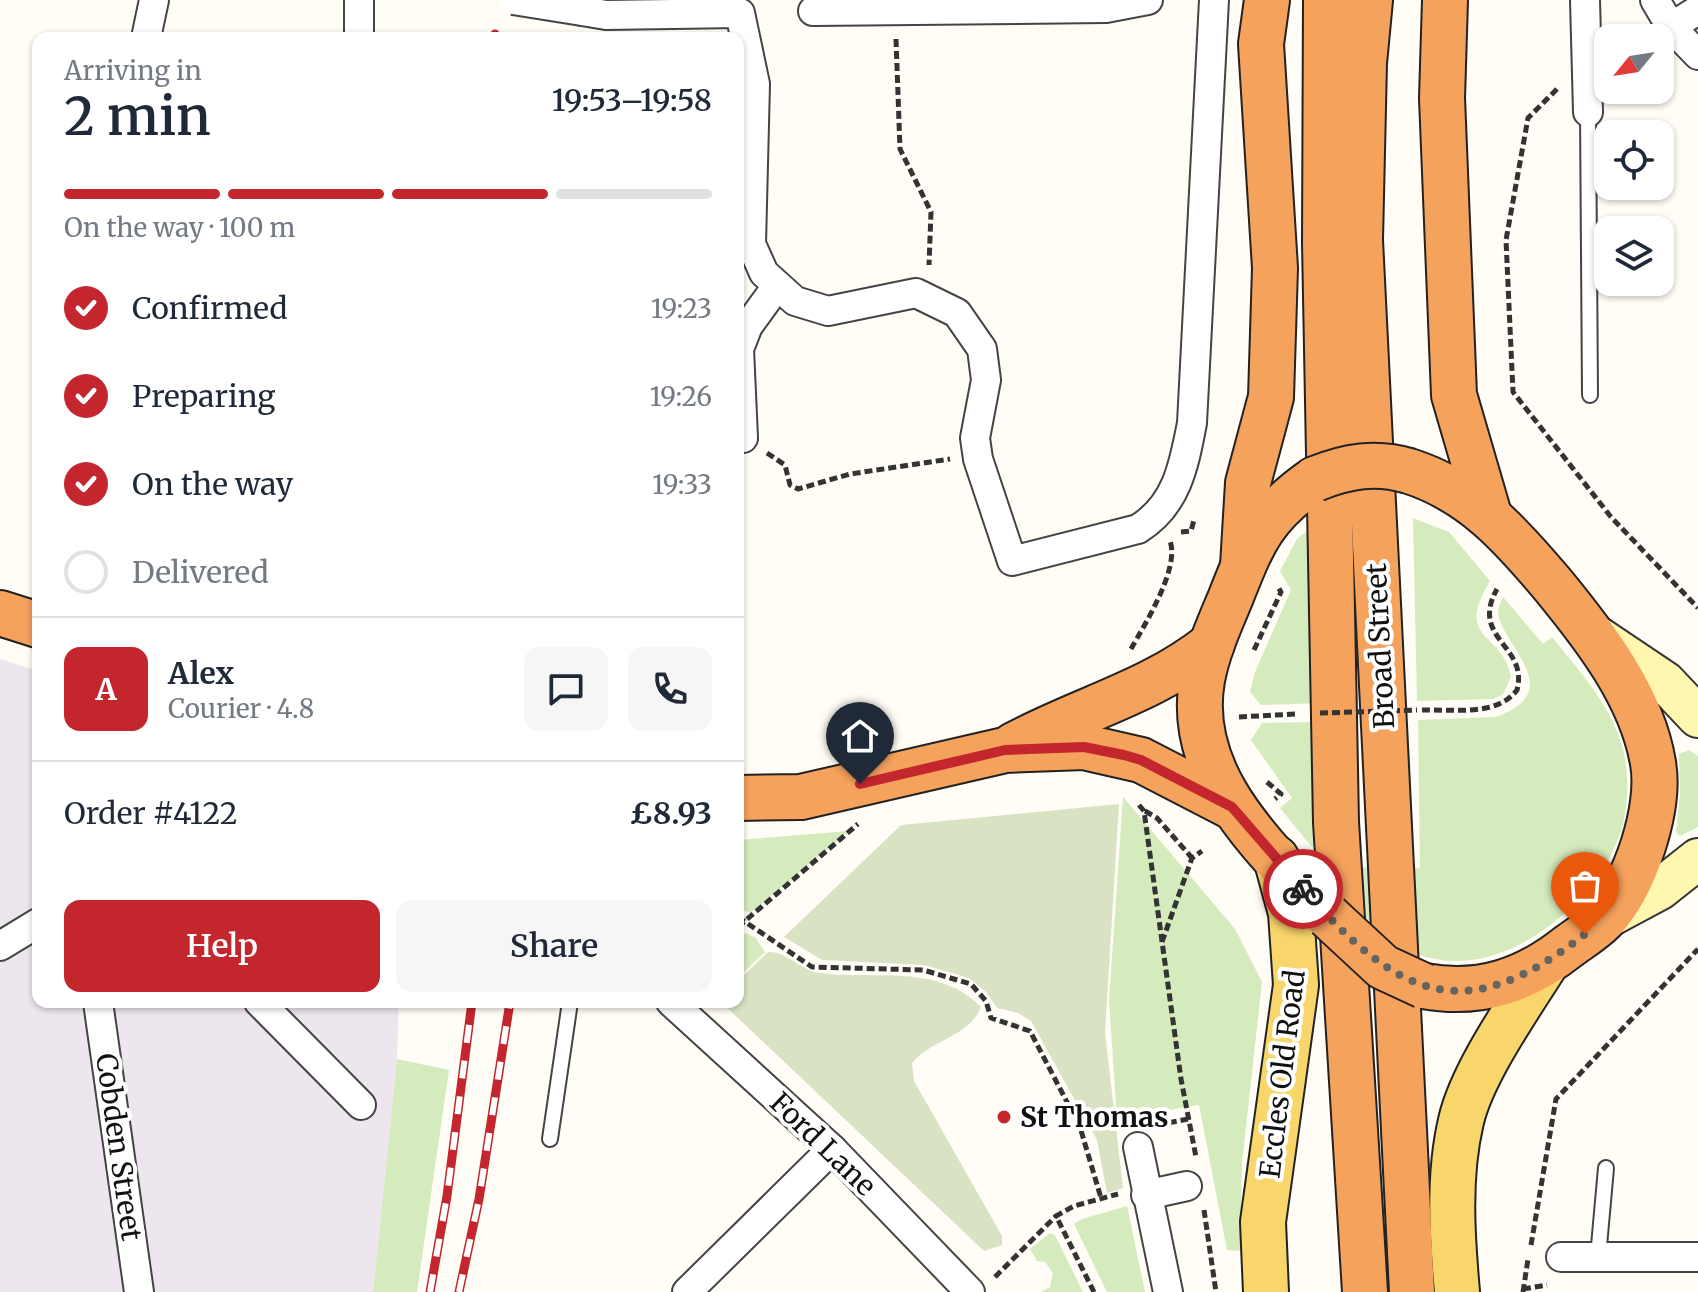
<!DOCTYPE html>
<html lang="en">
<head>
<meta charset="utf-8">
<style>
  :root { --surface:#fff; --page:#f6f6f7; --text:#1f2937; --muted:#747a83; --line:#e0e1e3; --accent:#c4262e }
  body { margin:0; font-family:Merriweather,serif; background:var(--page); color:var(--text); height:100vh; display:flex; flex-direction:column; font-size:30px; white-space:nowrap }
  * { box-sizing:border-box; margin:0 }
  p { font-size:26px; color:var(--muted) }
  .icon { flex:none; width:44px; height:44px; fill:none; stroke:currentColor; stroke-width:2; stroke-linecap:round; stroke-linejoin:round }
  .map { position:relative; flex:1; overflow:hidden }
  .side { position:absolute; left:32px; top:32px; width:712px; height:976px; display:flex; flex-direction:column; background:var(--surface); border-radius:16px; box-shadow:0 2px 6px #0004 }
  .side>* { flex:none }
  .needle { width:52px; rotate:240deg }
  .buttons { position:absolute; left:1594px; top:24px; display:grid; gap:16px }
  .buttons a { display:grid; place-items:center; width:80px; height:80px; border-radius:16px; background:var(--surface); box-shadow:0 2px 6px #0004; font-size:40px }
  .pin { position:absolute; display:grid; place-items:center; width:68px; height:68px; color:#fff; margin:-82px -34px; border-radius:50% 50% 50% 0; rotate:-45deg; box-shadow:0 0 8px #0007 }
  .pin .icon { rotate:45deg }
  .courier { position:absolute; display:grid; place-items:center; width:80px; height:80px; margin:-40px; border:6px solid #c4262e; border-radius:50%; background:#fff; color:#222; box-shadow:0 2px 10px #0007 }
  .head em { font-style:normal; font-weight:600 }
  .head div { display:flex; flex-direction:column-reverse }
  .head { display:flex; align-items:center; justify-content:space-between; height:136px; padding:0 32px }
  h1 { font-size:52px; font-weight:600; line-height:60px }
  .bar { display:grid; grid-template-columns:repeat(4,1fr); gap:12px 8px; align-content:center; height:96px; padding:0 32px }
  .bar i { height:10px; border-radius:6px; background:var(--line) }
  .bar .on { background:var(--accent) }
  .bar p { grid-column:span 4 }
  .line { display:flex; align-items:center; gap:20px; padding:0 32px; border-top:2px solid var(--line) }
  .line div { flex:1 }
  .round { display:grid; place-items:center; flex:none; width:84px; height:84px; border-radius:16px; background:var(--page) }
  ol { padding:0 32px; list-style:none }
  li { display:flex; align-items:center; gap:24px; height:88px }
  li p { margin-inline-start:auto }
  li .icon { padding:8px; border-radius:50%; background:var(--accent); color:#fff; stroke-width:4 }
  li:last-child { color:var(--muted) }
  li i { width:44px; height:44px; border:4px solid var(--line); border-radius:50% }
  .cta { display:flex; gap:16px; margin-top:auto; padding:16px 32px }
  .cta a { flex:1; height:92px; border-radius:16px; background:var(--accent); color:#fff; font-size:32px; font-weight:600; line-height:92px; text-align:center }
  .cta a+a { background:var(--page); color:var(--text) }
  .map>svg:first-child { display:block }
</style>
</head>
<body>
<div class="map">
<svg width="1698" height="1292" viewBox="0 0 1698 1292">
  <rect width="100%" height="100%" fill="#fffdf5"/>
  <polygon fill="#eee6ef" points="0,659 38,671 38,1002 399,1002 397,1059 373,1292 0,1292"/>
  <g fill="#d5ebbd">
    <path d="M1413 518 1449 532 1490 581C1453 642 1504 632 1511 677L1503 694 1494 699 1417 701Z"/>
    <polygon points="1316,524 1321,703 1261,705 1250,692 1255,672 1291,590 1280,571 1297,539"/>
    <path d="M1503 597 1543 644 1552 637C1580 672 1611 705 1623 749 1630 779 1629 815 1616 844 1586 913 1495 984 1417 954 1376 938 1351 902 1328 867L1420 868 1418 720 1496 717C1563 693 1512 653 1500 621 1496 612 1499 606 1503 597Z"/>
    <polygon points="1321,722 1325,848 1311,846 1280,808 1292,798 1251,740 1262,723"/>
    <polygon points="1689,750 1698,756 1698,827 1680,836 1676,833 1680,794 1679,754"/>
    <polygon points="1123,797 1235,929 1262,982 1242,1163 1240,1251 1227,1250 1199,1105 1117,1119 1109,1001"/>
    <polygon points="849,831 750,913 738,907 738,840"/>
    <polygon points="746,933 756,938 765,952 738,978 738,938"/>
    <polygon points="397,1059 449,1070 417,1292 373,1292"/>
    <polygon points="1127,1206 1145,1292 1107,1292 1074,1224 1082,1219"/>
    <polygon points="1050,1233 1055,1235 1083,1292 1041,1292 1050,1287 1053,1273 1045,1262 1037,1261 1030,1249"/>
  </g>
  <g fill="#d9e3c4">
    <polygon points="1119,804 1105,1032 1123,1188 1107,1193 1097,1140 1031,1021 1018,1013 997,1008 986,992 969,978 924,965 822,960 784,937 901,825"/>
    <path d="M768 952C787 951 801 971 820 973 875 980 938 963 981 1007 969 1037 932 1039 912 1063L914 1081 1002 1236V1245L984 1251 721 1002H738V981Z"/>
  </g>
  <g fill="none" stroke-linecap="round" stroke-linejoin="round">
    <defs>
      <g id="lane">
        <polyline points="1588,112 1590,395"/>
        <polyline points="550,1139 570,1002"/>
        <polyline points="1598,1257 1606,1168"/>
      </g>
      <g id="street">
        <polyline points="359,0 359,38"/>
        <polyline points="1585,0 1588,112"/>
        <polyline points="1655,0 1671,27 1698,10"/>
        <path d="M582 11 606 15 740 13 755 84 751 244 764 273 795 301 828 311 916 293 957 313 982 349 986 380 975 438 978 459 1012 561 1138 529C1177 505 1184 465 1192 423L1214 0"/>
        <polyline points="813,11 1106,8 1148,0"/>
        <polyline points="1671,27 1698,55"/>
        <polyline points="146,38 154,0"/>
        <polyline points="743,438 739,349 748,326 777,286"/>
        <polyline points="0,946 38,923"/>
        <polyline points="98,1002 139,1292"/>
        <polyline points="259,1002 361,1105"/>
        <polyline points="671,1002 832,1149 970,1292"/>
        <polyline points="1138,1147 1168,1292"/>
        <polyline points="1146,1195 1187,1186"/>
        <polyline points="1561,1257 1698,1257"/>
        <polyline points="687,1292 832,1149"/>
      </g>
      <g id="secondary">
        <polyline points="1592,633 1665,682 1698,717"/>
        <polyline points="1604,919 1660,889 1698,859"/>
      </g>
      <g id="primary">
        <polyline points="1266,1292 1263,1222 1296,985 1291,913 1276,858"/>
        <path d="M1457 1292C1452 1236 1448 1176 1461 1121 1472 1073 1518 1008 1545 965"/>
      </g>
      <g id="highway">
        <polyline points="1326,0 1325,243 1336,822 1365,1292"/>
        <polyline points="1370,0 1364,63 1360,240 1412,1292"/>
        <polyline points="1445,0 1442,98 1454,395 1489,515"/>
        <path d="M1409 471C1472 491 1511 535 1553 585 1594 635 1642 696 1653 763 1661 808 1635 887 1603 920 1593 930 1580 938 1569 946 1525 981 1480 996 1424 986"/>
        <path d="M1315 479C1262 516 1253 541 1230 599 1219 625 1207 652 1202 680 1185 779 1268 849 1328 916"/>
        <polyline points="1243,566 1248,483 1271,397 1275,268 1261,44 1267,0"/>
        <polyline points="0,613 38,625"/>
        <path d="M1014 745C1083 708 1150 693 1212 644"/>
        <polyline points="738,798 801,797 1005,750 1084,747 1141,760 1232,807"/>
      </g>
    </defs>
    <use href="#lane" stroke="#444" stroke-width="18"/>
    <use href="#street" stroke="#444" stroke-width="32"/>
    <use href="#secondary" stroke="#333" stroke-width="44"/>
    <use href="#primary" stroke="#222" stroke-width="48"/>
    <use href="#highway" stroke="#222" stroke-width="48"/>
    <g stroke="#333" stroke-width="5" stroke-dasharray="8 4" stroke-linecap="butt">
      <polyline points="896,39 900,149 931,212 929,265"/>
      <polyline points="1557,89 1528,118 1506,240 1513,392 1611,517 1698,608"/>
      <polyline points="767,453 785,465 790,485 798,489 850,474 950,459"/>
      <polyline points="1181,532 1191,531 1194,520"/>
      <path d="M1131 649C1145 624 1180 568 1170 541"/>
      <polyline points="1254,650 1281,592 1278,587"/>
      <path d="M1422 710C1453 709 1497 717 1517 690 1529 645 1469 639 1497 589"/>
      <polyline points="1239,717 1295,714"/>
      <polyline points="1267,782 1281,794 1275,799"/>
      <polyline points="1139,805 1144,811 1181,1079 1196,1157"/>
      <polyline points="1145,811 1157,818 1192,858"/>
      <polyline points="738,917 812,967 923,970 971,984 986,1001 991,1018 1030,1031 1080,1127 1101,1198"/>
      <polyline points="738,927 858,824"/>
      <polyline points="1162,942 1192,858 1202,851"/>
      <polyline points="1157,1125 1188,1119"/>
      <polyline points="1204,1210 1216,1292"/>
      <polyline points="1531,1245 1556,1099 1698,949"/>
      <polyline points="995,1277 1056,1216"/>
      <polyline points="1523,1289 1547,1285"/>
      <polyline points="1094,1292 1056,1216 1074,1206 1118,1194"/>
      <polyline points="1523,1292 1528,1259"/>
    </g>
    <use href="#lane" stroke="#fff" stroke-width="14"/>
    <use href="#street" stroke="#fff" stroke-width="28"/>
    <use href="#secondary" stroke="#fff6b0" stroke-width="40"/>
    <use href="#primary" stroke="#f9d66b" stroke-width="44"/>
    <use href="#highway" stroke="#f5a25d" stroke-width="44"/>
    <defs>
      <g id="rail">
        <polyline points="495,34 495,38"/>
        <polyline points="430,1292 447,1196 472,1002"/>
        <polyline points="459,1292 479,1199 510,1002"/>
      </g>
    </defs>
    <use href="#rail" stroke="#c4262e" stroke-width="9"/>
    <use href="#rail" stroke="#fff" stroke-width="6" stroke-dasharray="18" stroke-linecap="butt"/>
    <defs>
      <polyline id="street-bridge" points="513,0 582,11"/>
      <g id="highway-bridge">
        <path d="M1315 479C1347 466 1376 461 1409 471"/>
        <polyline points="1328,916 1383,967 1424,986"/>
      </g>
    </defs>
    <use href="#street-bridge" stroke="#444" stroke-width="32" stroke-linecap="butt"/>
    <use href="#highway-bridge" stroke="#222" stroke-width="48" stroke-linecap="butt"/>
    <polyline stroke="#333" stroke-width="5" stroke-dasharray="8 4" stroke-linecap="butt" points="1320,713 1417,710"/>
    <use href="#street-bridge" stroke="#fff" stroke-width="28"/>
    <use href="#highway-bridge" stroke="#f5a25d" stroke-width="44"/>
  </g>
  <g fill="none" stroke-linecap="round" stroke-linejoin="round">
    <path stroke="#646461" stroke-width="8" stroke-dasharray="0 14.4" d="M1303 889C1398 996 1462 1031 1585 934"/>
    <polyline stroke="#c4262e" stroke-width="10" points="860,784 1005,750 1084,747 1124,755 1141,760 1232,807 1303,889"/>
  </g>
  <circle fill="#c4262e" stroke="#fff" stroke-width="3" cx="1004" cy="1117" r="8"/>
  <g text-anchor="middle" stroke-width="8" stroke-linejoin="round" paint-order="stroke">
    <g font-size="28" fill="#111" stroke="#fff">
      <text transform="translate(1380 646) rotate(-93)" y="10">Broad Street</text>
      <text transform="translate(1282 1074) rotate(-83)" y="10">Eccles Old Road</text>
      <text transform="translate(823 1144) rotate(44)" y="10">Ford Lane</text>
      <text transform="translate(119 1147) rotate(82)" y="10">Cobden Street</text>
    </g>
    <g font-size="28" font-weight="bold" fill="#111" stroke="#fff" text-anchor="start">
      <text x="1020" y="1127">St Thomas</text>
    </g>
  </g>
</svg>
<div class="buttons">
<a><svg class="needle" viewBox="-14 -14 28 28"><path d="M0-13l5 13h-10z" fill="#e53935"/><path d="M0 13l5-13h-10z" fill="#747a83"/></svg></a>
<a><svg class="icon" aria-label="locate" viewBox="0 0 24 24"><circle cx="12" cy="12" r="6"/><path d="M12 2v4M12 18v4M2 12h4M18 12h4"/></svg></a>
<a><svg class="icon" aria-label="layers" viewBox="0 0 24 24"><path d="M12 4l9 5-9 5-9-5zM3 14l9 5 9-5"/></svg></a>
</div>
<div class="pin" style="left:1585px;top:934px;background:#ea580c"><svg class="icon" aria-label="bag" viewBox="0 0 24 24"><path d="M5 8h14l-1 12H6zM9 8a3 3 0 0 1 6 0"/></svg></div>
<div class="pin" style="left:860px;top:784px;background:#1f2937"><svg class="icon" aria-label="home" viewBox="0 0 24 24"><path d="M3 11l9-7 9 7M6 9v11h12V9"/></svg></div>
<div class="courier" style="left:1303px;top:889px"><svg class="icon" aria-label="bike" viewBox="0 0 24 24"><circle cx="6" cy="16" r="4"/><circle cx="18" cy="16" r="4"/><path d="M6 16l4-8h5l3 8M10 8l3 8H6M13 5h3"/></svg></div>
<section class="side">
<div class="head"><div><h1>2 min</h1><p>Arriving in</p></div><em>19:53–19:58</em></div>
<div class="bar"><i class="on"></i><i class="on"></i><i class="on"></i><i></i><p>On the way · 100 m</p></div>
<ol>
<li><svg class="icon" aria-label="check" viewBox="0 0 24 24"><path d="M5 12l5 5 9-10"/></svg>Confirmed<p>19:23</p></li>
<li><svg class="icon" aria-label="check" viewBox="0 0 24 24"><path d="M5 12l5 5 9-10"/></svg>Preparing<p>19:26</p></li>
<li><svg class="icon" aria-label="check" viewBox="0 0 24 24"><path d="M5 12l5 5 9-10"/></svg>On the way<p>19:33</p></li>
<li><i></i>Delivered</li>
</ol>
<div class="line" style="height:144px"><b class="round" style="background:var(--accent);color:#fff">A</b><div><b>Alex</b><p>Courier · 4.8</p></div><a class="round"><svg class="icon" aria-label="chat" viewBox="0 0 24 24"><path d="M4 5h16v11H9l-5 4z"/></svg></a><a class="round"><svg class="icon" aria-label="phone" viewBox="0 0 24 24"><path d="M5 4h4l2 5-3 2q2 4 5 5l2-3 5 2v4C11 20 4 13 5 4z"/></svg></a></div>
<div class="line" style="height:104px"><div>Order #4122</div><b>£8.93</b></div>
<div class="cta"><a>Help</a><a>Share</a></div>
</section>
</div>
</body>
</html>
